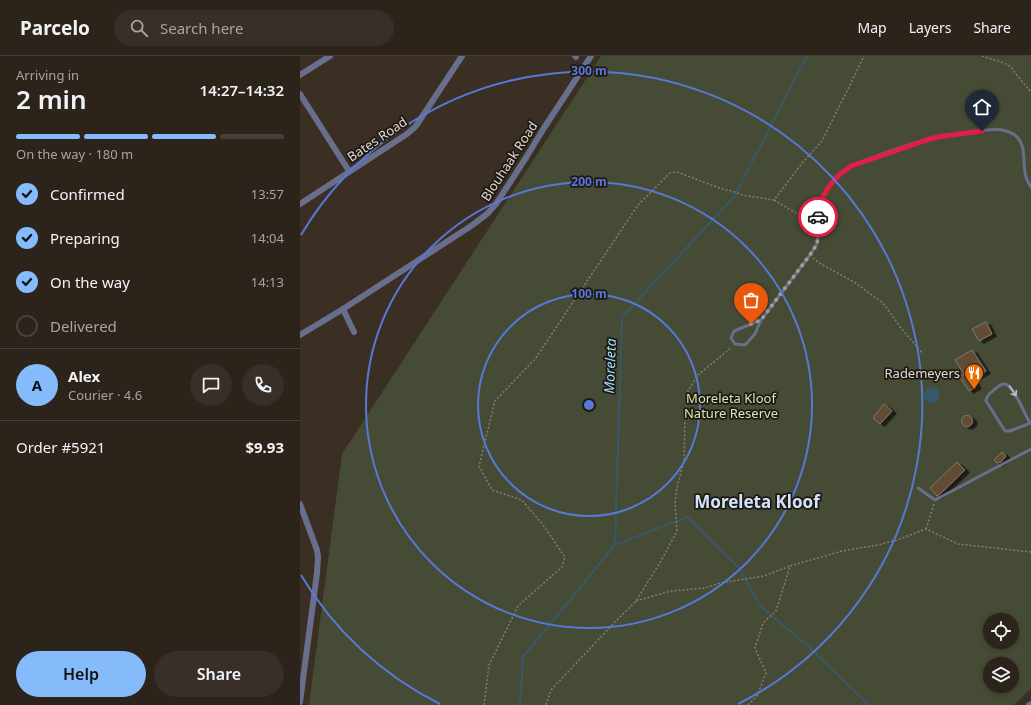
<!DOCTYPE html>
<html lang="en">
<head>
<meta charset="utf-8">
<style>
  :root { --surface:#2c231b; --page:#382f28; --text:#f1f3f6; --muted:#a6a4a3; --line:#48403a; --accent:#85bbfb }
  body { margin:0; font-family:"Noto Sans",sans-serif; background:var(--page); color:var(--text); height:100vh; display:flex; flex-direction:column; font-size:15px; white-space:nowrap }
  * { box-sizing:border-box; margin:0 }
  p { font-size:13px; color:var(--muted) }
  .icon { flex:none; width:22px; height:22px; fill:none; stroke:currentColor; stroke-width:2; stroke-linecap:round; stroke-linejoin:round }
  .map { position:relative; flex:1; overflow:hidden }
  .panel { display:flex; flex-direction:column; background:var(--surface); width:300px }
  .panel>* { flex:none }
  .fabs { position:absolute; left:683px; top:557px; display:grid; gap:8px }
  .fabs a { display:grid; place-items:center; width:36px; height:36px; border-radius:50%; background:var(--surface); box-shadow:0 2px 6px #0003,0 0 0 1px var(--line); font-size:20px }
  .pin { position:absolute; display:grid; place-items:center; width:34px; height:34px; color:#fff; margin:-41px -17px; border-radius:50% 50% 50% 0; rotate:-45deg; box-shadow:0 0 4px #0007 }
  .pin .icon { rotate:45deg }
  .courier { position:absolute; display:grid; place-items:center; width:40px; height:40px; margin:-20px; border:3px solid #e11d48; border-radius:50%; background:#fff; color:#222; box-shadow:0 1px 5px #0007 }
  .summary em { font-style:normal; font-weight:600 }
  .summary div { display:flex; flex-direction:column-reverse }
  .summary { display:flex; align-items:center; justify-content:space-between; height:68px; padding:0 16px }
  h1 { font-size:26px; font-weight:600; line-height:30px }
  .bar { display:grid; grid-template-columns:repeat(4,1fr); gap:6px 4px; align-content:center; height:48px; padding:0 16px }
  .bar i { height:5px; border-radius:3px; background:var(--line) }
  .bar .selected { background:var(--accent) }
  .bar p { grid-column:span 4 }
  .line { display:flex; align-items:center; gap:10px; padding:0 16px; border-top:1px solid var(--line) }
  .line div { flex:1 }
  .round { display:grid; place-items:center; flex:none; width:42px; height:42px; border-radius:21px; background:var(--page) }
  ol { padding:0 16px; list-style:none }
  li { display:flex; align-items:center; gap:12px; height:44px }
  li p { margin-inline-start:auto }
  li .icon { padding:4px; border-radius:50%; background:var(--accent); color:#111; stroke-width:4 }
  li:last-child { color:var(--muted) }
  li i { width:22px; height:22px; border:2px solid var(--line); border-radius:50% }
  .primary-button { display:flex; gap:8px; margin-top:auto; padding:8px 16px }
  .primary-button a { flex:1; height:46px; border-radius:24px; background:var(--accent); color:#111; font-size:16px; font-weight:600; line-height:46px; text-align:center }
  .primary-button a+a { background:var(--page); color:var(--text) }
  header { display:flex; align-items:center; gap:24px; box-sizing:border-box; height:56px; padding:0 20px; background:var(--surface); border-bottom:1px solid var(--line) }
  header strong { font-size:19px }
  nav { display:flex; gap:22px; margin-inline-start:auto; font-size:14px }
  .search { width:280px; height:36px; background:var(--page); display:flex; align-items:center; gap:10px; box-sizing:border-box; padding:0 14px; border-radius:22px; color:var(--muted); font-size:15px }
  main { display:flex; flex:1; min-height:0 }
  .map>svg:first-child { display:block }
</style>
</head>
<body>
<header>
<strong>Parcelo</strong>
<div class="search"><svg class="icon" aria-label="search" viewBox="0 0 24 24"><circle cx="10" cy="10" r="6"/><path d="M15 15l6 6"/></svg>Search here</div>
<nav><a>Map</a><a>Layers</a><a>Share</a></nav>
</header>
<main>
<section class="panel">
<div class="summary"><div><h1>2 min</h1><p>Arriving in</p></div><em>14:27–14:32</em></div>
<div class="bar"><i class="selected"></i><i class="selected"></i><i class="selected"></i><i></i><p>On the way · 180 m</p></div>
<ol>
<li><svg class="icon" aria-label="check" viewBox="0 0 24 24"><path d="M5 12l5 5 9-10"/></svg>Confirmed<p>13:57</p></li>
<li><svg class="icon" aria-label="check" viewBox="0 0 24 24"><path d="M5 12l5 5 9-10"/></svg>Preparing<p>14:04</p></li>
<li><svg class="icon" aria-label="check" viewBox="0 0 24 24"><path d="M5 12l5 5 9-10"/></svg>On the way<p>14:13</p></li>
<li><i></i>Delivered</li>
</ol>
<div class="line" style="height:72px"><b class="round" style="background:var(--accent);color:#111">A</b><div><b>Alex</b><p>Courier · 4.6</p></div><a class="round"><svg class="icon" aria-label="chat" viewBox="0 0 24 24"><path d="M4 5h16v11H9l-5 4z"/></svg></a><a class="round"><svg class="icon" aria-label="phone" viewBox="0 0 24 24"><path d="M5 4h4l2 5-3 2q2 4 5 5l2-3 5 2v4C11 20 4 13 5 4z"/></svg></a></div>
<div class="line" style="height:52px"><div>Order #5921</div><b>$9.93</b></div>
<div class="primary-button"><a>Help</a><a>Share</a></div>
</section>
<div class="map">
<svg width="731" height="649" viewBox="0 0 731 649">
  <defs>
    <filter id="shadow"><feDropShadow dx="4.5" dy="2.5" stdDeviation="0" flood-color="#0009"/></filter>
  </defs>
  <rect width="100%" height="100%" fill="#3b2f24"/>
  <path fill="#464b35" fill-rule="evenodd" d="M301 0H731V632L714 649H9L42 398ZM690 564H712V586H690ZM690 608H712V630H690Z"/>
  <circle fill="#365867" cx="632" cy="339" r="8"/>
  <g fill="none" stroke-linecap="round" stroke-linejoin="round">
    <g stroke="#365867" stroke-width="2">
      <polyline points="315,489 387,461 439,512 460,550 508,590 569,649"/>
      <polyline points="220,649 223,601 315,489 322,261 434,141 507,0"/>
    </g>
  </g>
  <g fill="#624b35" stroke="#85776a" filter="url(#shadow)">
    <polygon points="686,266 692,278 679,285 672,273"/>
    <polygon points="672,294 686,315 673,323 677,330 669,335 660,321 664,318 655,304"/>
    <polygon points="584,348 592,355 580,368 573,362"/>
    <circle cx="667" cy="365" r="5.5"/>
    <polygon points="702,396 706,400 701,406 697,407 694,404"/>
    <polygon points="657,406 665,414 640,438 637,440 630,432"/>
  </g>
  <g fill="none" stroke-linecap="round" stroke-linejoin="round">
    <g stroke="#867c73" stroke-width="1.5" stroke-dasharray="2 2" stroke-linecap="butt">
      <polyline points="682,0 704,7 711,11 715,17 731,36"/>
      <polyline points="474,144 513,167"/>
      <polyline points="513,202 521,208 554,226 583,247 601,272 623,298"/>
      <polyline points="626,473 634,448"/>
      <polyline points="336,545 371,535 405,532 420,527 464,520 490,510"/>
      <polyline points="184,649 189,609 218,550 262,511 265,501 243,469 222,444 192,434 179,410 195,345 235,303 338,149 370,117 377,116 422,133 432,135 442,139 474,144 503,106 522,85 552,25 564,0"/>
      <polyline points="246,649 251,634 314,567 336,545 361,505 377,475 375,448 377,431 384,405 385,362 388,335 398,319 432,291"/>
      <polyline points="448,649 457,640 466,617 455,592 463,567 476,555 490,510 542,495 578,489 597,484 626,473 658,488 731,496"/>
    </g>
    <g stroke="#676f8d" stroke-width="3">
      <path d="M461 264 434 275 431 282 435 288 445 289 455 278 461 264 510 199 517 188 518 179V156L524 138 535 122 542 116 551 110C579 99 607 88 635 82 646 79 657 78 668 77 684 74 706 69 718 82 727 93 722 108 726 121 727 124 729 128 731 131"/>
      <path d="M730 367C725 359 714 330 705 328 701 327 698 331 695 333 691 337 686 339 686 345L705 375H710L731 367"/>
      <polyline points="618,432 635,444 731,393"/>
    </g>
    <g stroke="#676f8d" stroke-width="6">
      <polyline points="275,0 276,1"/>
      <polyline points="0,19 30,0"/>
      <polyline points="0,38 49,115"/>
      <polyline points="0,148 107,78 116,70 162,0"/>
      <polyline points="43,253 54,276"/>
      <polyline points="0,279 43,253 171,170 187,158 196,148 227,100 244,72 291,0"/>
      <polyline points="0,448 17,494 18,501 17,517 0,646"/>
      <polyline points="729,649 731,648"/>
    </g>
  </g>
  <defs><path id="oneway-shaft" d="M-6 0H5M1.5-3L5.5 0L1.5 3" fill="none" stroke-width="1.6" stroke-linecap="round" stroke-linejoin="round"/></defs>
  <use stroke="#c2bec1" href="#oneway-shaft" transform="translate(713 335) rotate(56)"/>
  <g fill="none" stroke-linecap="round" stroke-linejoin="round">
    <polyline stroke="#a79e95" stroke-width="4" stroke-dasharray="0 7.2" points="451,268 461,264 510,199 517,188 518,179 518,161"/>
    <path stroke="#e11d48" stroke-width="5" d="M518 161C519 139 534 121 551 110L624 85 637 81 682 75"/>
  </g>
  <g fill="none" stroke="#5878d6" stroke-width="2">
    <circle cx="289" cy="349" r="111"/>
    <circle cx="289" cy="349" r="223"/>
    <path d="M140 648A334 334 0 0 1 1 519M1 179A334 334 0 1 1 438 648"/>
  </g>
  <defs>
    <symbol id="restaurant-pin" viewBox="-11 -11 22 30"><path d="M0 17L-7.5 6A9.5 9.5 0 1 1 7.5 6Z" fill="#e8710a" stroke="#1e1813"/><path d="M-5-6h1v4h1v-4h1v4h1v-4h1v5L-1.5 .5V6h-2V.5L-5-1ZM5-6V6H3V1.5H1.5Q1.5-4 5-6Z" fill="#fff"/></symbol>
  </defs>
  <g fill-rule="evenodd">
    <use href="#restaurant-pin" x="663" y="306" width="22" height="30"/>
  </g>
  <g text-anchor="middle" stroke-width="3.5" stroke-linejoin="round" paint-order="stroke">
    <g font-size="13" fill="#e1d9d2" stroke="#1e1813">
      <text transform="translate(77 83) rotate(-34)" y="5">Bates Road</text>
      <text transform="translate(209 105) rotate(-57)" y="5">Blouhaak Road</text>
    </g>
    <g font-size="13" fill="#e1d9d2" stroke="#1e1813" text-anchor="end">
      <text x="660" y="322">Rademeyers</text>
    </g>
    <g font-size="13" fill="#dce8ae" stroke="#1e1813">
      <text x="431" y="347">Moreleta Kloof<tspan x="431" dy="15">Nature Reserve</tspan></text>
    </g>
    <g font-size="14" font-style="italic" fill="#9ddcfa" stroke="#1e1813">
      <text transform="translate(310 310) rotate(-88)" y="5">Moreleta</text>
    </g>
    <g font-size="17" font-weight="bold" fill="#d0e4fd" stroke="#1e1813">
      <text x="457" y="452">Moreleta Kloof</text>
    </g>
  </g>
  <circle cx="289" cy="349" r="6" fill="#5878d6" stroke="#1e1813" stroke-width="2"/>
  <g font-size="12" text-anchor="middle" font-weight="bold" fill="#5878d6" stroke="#1e1813" stroke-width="3.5" stroke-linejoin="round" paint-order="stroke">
    <text x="289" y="19">300 m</text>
    <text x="289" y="130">200 m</text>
    <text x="289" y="242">100 m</text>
  </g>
</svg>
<div class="fabs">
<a><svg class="icon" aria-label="locate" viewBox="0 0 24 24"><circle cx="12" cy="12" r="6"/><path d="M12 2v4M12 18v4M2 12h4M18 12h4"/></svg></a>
<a><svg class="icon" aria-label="layers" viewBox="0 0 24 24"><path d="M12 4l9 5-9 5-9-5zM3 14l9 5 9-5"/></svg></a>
</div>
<div class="pin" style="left:451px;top:268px;background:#ea580c"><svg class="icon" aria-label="bag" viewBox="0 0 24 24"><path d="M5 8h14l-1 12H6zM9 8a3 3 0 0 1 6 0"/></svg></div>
<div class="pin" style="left:682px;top:75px;background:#1f2937"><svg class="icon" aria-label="home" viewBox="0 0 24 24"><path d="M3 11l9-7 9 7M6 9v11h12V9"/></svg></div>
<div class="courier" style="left:518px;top:161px"><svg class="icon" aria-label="car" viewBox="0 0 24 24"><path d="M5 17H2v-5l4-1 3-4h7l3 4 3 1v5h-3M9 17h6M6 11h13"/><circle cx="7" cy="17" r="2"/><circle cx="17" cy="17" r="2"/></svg></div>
</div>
</main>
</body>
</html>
